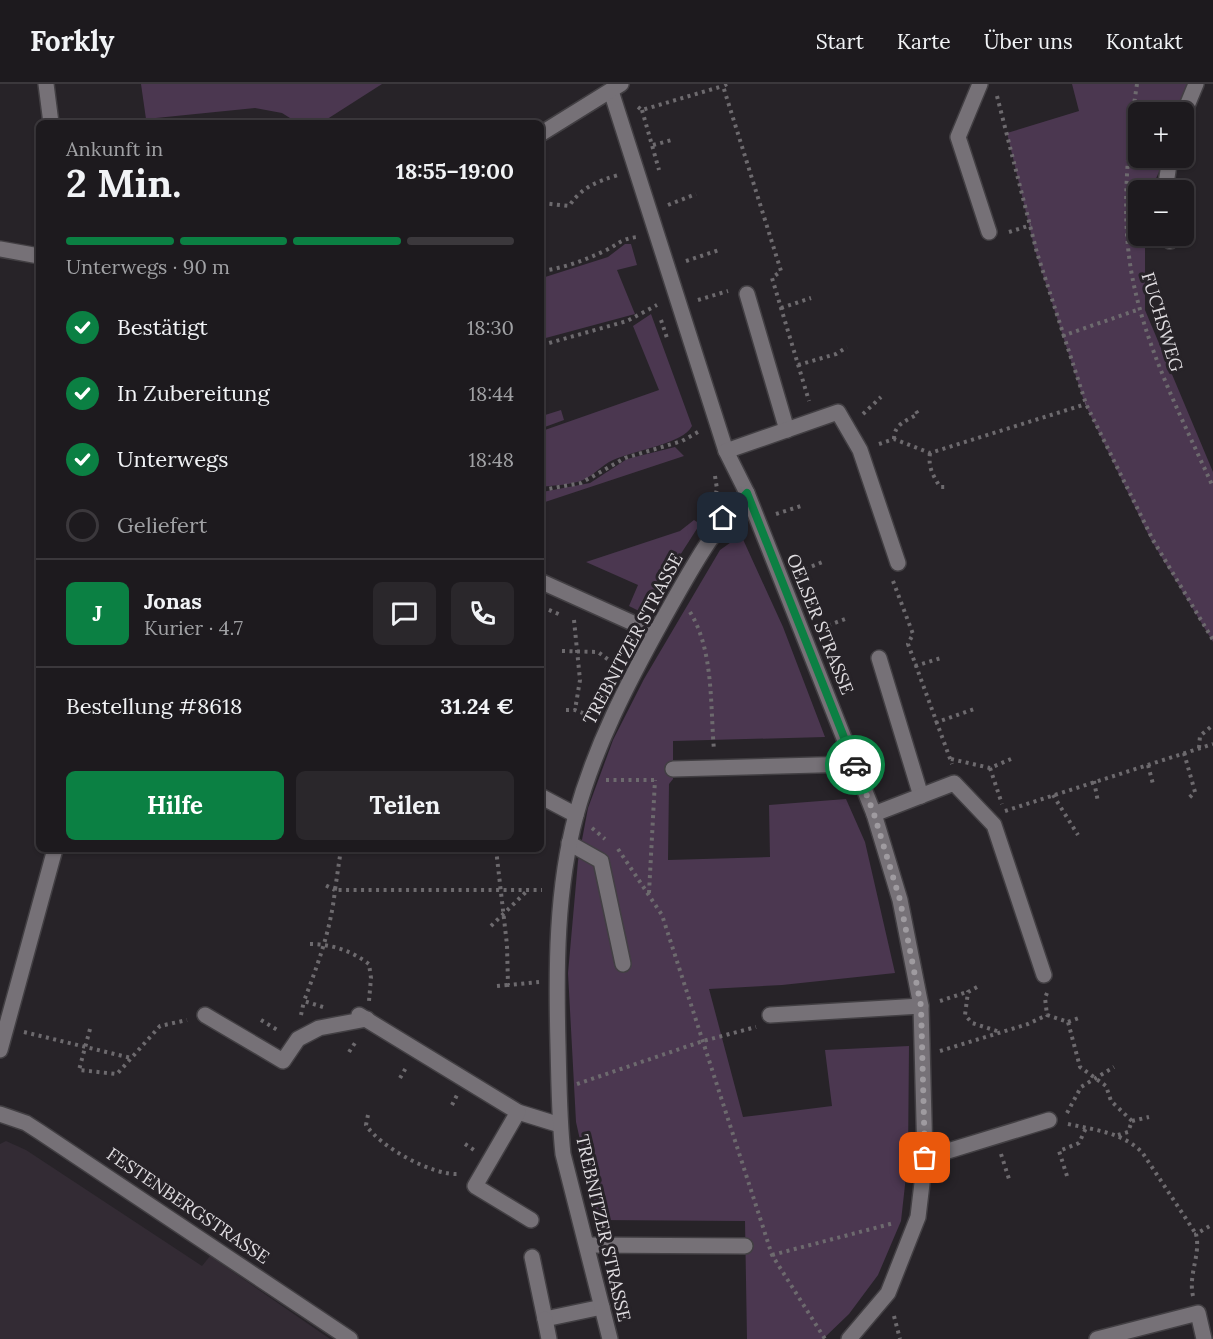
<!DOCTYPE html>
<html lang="de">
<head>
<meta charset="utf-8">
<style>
  :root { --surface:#1d1a1e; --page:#2a272b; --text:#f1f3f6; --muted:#a0a1a4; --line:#3b383c; --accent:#0b8043 }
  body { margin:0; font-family:Lora,serif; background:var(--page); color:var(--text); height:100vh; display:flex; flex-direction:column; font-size:22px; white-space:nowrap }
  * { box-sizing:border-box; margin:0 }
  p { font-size:20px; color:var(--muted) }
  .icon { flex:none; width:33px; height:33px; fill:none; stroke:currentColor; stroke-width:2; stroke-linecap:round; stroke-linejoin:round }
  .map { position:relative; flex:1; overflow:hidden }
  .panel { position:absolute; left:36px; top:36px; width:508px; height:732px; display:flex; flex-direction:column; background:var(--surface); border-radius:9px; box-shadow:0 2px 4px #0004,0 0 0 2px var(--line) }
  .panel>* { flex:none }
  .controls { position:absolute; left:1128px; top:18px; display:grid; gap:12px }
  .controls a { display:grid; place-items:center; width:66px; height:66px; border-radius:9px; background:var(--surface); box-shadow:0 2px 4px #0004,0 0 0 2px var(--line); font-size:30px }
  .pin { position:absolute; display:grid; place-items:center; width:51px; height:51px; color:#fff; margin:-26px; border-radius:12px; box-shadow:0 3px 9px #0006 }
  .courier { position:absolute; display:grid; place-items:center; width:60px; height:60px; margin:-30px; border:4px solid #0b8043; border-radius:50%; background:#fff; color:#222; box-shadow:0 2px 8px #0007 }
  .summary em { font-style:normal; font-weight:700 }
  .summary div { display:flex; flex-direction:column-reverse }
  .summary { display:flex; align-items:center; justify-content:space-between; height:102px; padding:0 30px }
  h1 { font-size:39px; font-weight:700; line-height:45px }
  .bar { display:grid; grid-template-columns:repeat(4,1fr); gap:9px 6px; align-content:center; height:72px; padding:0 30px }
  .bar i { height:8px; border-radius:4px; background:var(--line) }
  .bar .selected { background:var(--accent) }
  .bar p { grid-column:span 4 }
  .line { display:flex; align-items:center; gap:15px; padding:0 30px; border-top:2px solid var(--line) }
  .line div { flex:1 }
  .round { display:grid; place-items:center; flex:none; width:63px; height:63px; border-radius:9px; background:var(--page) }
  ol { padding:0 30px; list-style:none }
  li { display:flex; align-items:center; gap:18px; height:66px }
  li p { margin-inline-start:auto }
  li .icon { padding:6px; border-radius:50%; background:var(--accent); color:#fff; stroke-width:4 }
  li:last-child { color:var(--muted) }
  li i { width:33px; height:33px; border:3px solid var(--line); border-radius:50% }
  .primary-button { display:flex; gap:12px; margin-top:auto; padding:12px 30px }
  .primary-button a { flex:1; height:69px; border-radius:9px; background:var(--accent); color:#fff; font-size:24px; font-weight:700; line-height:69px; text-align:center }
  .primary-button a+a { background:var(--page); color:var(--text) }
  header { display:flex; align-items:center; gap:36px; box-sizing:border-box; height:84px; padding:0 30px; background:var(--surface); border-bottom:2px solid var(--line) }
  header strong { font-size:28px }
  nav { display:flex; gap:33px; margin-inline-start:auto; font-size:21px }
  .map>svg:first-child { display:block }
</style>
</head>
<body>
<header>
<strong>Forkly</strong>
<nav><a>Start</a><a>Karte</a><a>Über uns</a><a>Kontakt</a></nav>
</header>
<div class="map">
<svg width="1213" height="1255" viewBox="0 0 1213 1255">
  <rect width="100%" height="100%" fill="#272328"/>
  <polygon fill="#332b34" points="6,1057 26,1066 202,1182 210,1172 330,1255 0,1255 0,1060"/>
  <g fill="#4b3750">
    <polygon points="141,0 382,0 321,39 298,39 282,29 255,24 146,35"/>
    <polygon points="1072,0 1195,0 1183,28 1138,28 1138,74 1165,74 1151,106 1138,106 1138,152 1145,152 1145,226 1213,388 1213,558 1150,454 1085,320 1035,166 1007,49 1079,27"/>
    <polygon points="625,160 631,160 637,181 617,186 635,230 542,255 542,194 608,173"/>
    <path d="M651 230 692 342C683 360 635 366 613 376 602 381 594 391 583 396 570 401 555 401 542 403V347L659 306 633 242Z"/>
    <polygon points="561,326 564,336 542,344 542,332"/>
    <polygon points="675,363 684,372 542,419 542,408 590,399 627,375"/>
    <polygon points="694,436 700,440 643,529 629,522 638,501 586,478 680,447"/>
    <polygon points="741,451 783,543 825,653 673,657 673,695 669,700 668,776 770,773 769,721 846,715 865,758 895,889 782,901 709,905 743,1033 832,1022 825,966 909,962 908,1074 901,1137 878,1191 849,1230 823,1255 747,1255 745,1137 598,1136 576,1038 568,889 578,777 588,724 613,656 644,595 720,466"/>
  </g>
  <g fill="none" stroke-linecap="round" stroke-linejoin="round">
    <defs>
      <g id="minor">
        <polyline points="46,0 51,39"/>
        <polyline points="980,0 958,53 989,148"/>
        <polyline points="611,7 726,367 747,409 874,730 900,816 921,922 925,1074 918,1133 888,1209 849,1255"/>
        <polyline points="1184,29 1196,0"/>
        <polyline points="542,49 621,0"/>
        <polyline points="1165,106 1170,74"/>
        <polyline points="1169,152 1170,157"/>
        <polyline points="0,165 39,172"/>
        <polyline points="747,210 787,346"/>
        <polyline points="726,367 838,328 860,366 898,479"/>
        <polyline points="542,498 655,549"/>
        <polyline points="879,574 921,712"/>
        <polyline points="673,685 855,680"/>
        <polyline points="542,713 576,731"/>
        <polyline points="874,730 954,699 994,741 1044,891"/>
        <polyline points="569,759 601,777 623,880"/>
        <polyline points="205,931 283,977 298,955 319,944 367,935"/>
        <polyline points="359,931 518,1028 560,1041"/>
        <polyline points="770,931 921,922"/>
        <polyline points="0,966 55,765"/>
        <polyline points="518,1028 475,1102 531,1136"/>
        <polyline points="0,1030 26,1039 40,1048 350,1255"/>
        <polyline points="925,1074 1049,1036"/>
        <polyline points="587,1161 745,1162"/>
        <polyline points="532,1173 545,1235 602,1223"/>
        <polyline points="545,1235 549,1255"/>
        <path d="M610 1255 563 1070C559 1034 559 998 558 961 556 885 556 805 576 731 595 662 627 600 662 537 688 491 711 447 747 409"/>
        <polyline points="1097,1255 1198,1229 1204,1255"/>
      </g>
    </defs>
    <use href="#minor" stroke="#423f43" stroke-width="18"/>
    <g stroke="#6d6a6e" stroke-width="4" stroke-dasharray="3 4.5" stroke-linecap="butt">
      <polyline points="727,0 723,2 781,187 772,194 809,317"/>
      <path d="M1137 0C1128 60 1121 126 1131 186 1144 262 1182 334 1213 403"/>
      <polyline points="997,12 1037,169 1086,320 1153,456 1213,556"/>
      <polyline points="638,23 642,26 723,2"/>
      <polyline points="642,26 659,86"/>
      <polyline points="653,61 672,56"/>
      <path d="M542 119 569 122C582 103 596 98 618 91"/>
      <polyline points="668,121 696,110"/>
      <polyline points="1009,148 1031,141"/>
      <polyline points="686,177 719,166"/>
      <path d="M542 187C563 184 583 177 602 168 617 162 619 155 637 153"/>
      <polyline points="698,216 728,207"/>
      <polyline points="781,224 811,214"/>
      <polyline points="661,236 668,257"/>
      <polyline points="1062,252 1140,225"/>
      <polyline points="542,261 627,237 657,221"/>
      <polyline points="798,281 836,270 847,263"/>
      <polyline points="863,330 881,313"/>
      <path d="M894 355C894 340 906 337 918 330L916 327"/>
      <polyline points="879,360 894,355 930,369 1086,320"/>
      <path d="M930 369C928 384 933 391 940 403H945"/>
      <polyline points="715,392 717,405 715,413"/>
      <polyline points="542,406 581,399 625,374 682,357 698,348"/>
      <polyline points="776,430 801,422"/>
      <polyline points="798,488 825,477"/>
      <polyline points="893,497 913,550 908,560 952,680"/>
      <polyline points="542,523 561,531"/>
      <path d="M690 528C714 567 710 621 714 666"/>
      <polyline points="574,536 580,596 575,626"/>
      <polyline points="821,544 848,534"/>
      <polyline points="562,567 598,568 617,582"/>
      <polyline points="915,582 941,574"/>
      <polyline points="566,626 575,626 593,633"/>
      <polyline points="935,639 977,624"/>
      <polyline points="1199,664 1200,652 1213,641"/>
      <polyline points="1184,669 1195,708 1189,714"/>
      <polyline points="951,675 990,684 1011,675"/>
      <polyline points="1148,681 1153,700"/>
      <polyline points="990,684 1002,720"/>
      <polyline points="606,696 658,696"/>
      <polyline points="1094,697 1098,718"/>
      <polyline points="1053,711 1078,751"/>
      <polyline points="1005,727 1213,660"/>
      <polyline points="592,744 605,755"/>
      <polyline points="341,765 335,806 542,806"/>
      <polyline points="496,765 507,861 508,901 539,898"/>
      <polyline points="618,765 662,831 772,1171 825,1255"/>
      <polyline points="649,809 655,696"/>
      <polyline points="491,842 527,807"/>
      <path d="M310 860C331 860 352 867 369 880L371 894 369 917"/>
      <polyline points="497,902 508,901"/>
      <polyline points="977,903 968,908 965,931 972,939 1000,948"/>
      <polyline points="1047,909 1045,914 1047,931 1068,938 1080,983 1106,1002 1111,1017 1132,1037 1128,1048 1118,1051"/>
      <polyline points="940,917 967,908"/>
      <path d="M323 923 304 917C318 880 331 845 335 806L325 801"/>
      <polyline points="301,931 304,917"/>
      <polyline points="261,936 279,947"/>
      <polyline points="1068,938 1079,934"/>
      <polyline points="90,945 79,986 117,990 160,942 187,936"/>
      <polyline points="24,948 131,974"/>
      <polyline points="940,967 1028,940 1047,931"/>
      <polyline points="349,968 357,956"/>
      <polyline points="400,994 407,982"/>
      <polyline points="577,1000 703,957 756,943"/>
      <polyline points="452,1021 457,1011"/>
      <polyline points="1067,1029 1081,1003 1114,983"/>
      <path d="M368 1031 366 1041C380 1063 433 1092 459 1090"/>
      <polyline points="1132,1037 1149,1033"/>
      <path d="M1068 1040C1095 1046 1121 1048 1142 1068L1196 1150"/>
      <polyline points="465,1060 474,1066"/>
      <polyline points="1001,1070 1009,1095"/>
      <polyline points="1067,1092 1059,1067 1079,1059 1086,1044"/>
      <polyline points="772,1171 894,1139"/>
      <path d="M1193 1212C1188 1190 1201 1171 1196 1150L1213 1140"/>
      <polyline points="894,1232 900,1255"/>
    </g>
    <use href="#minor" stroke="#767177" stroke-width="15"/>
  </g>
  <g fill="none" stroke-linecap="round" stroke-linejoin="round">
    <polyline stroke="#9f9ba0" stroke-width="6" stroke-dasharray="0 10.8" points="855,681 874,730 900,816 921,922 925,1074"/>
    <polyline stroke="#0b8043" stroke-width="8" points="723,434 747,409 855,681"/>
  </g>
  <g text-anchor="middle" stroke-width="6" stroke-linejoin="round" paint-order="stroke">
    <g font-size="18" fill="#dfdce0" stroke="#272328">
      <text transform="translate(1162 238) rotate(73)" y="6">FUCHSWEG</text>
      <text transform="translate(820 540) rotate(68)" y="6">OELSER STRASSE</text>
      <text transform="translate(633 555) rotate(-62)" y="6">TREBNITZER STRASSE</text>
      <text transform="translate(188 1122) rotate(34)" y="6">FESTENBERGSTRASSE</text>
      <text transform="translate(603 1144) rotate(77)" y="6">TREBNITZER STRASSE</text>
    </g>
  </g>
</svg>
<div class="controls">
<a>+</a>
<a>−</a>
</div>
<div class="pin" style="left:925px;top:1074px;background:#ea580c"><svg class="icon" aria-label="bag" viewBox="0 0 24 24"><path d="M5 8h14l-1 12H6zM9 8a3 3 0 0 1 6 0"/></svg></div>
<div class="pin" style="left:723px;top:434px;background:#1f2937"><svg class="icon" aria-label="home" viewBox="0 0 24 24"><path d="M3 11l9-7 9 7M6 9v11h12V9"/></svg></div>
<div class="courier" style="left:855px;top:681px"><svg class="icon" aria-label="car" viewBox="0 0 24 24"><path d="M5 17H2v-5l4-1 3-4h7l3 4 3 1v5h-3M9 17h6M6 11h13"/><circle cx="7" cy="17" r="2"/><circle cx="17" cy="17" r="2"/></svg></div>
<section class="panel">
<div class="summary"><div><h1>2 Min.</h1><p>Ankunft in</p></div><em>18:55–19:00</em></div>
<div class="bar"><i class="selected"></i><i class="selected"></i><i class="selected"></i><i></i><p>Unterwegs · 90 m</p></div>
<ol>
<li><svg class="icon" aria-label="check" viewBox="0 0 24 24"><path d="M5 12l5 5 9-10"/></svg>Bestätigt<p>18:30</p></li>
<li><svg class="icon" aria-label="check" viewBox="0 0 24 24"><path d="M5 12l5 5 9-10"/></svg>In Zubereitung<p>18:44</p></li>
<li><svg class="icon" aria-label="check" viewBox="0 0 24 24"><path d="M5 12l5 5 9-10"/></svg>Unterwegs<p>18:48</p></li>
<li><i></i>Geliefert</li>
</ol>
<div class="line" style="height:108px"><b class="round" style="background:var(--accent);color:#fff">J</b><div><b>Jonas</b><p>Kurier · 4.7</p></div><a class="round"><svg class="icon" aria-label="chat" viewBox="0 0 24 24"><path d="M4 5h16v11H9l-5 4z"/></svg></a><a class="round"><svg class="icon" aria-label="phone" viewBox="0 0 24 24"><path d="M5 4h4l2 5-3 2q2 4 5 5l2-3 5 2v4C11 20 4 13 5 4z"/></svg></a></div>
<div class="line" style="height:78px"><div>Bestellung #8618</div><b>31.24 €</b></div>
<div class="primary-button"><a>Hilfe</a><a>Teilen</a></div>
</section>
</div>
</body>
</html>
